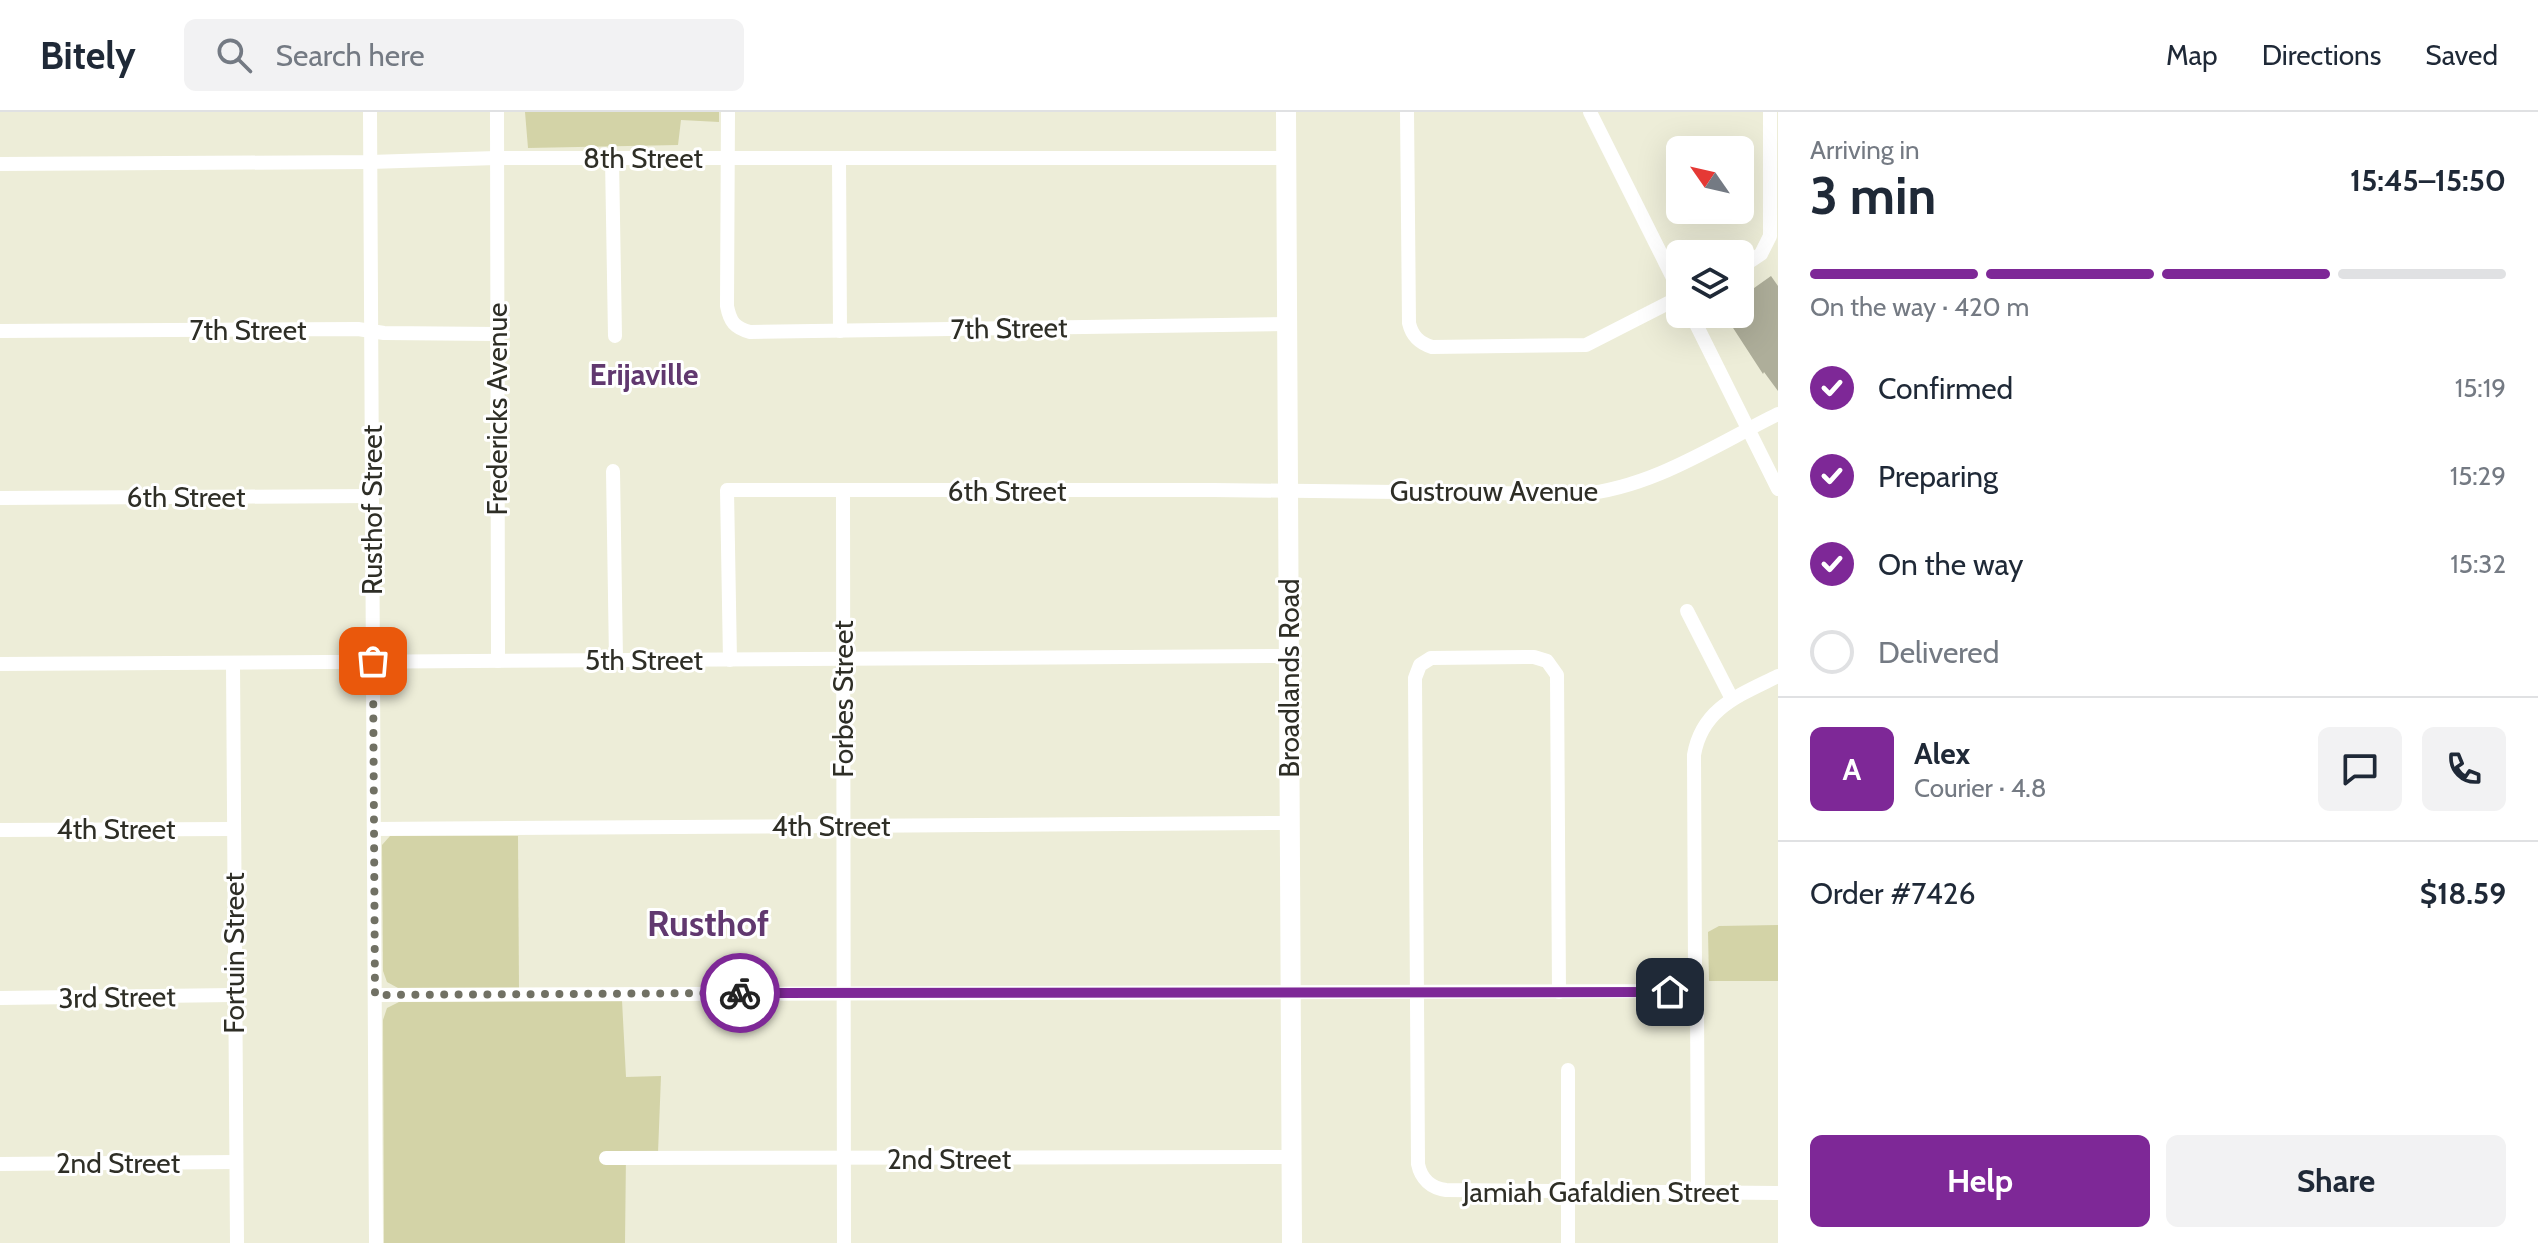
<!DOCTYPE html>
<html lang="en">
<head>
<meta charset="utf-8">
<style>
  :root { --surface:#fff; --page:#f2f2f3; --text:#1f2937; --muted:#747a83; --line:#e0e1e3; --accent:#7e2897 }
  body { margin:0; font-family:Cabin,sans-serif; background:var(--page); color:var(--text); height:100vh; display:flex; flex-direction:column; font-size:30px; white-space:nowrap }
  * { box-sizing:border-box; margin:0 }
  p { font-size:26px; color:var(--muted) }
  .icon { flex:none; width:44px; height:44px; fill:none; stroke:currentColor; stroke-width:2; stroke-linecap:round; stroke-linejoin:round }
  .map { position:relative; flex:1; overflow:hidden }
  .drawer { display:flex; flex-direction:column; background:var(--surface); width:760px }
  .drawer>* { flex:none }
  .needle { width:52px; rotate:304deg }
  .buttons { position:absolute; left:1666px; top:24px; display:grid; gap:16px }
  .buttons a { display:grid; place-items:center; width:88px; height:88px; border-radius:12px; background:var(--surface); box-shadow:0 8px 32px #0002; font-size:40px }
  .pin { position:absolute; display:grid; place-items:center; width:68px; height:68px; color:#fff; margin:-34px; border-radius:16px; box-shadow:0 4px 12px #0006 }
  .courier { position:absolute; display:grid; place-items:center; width:80px; height:80px; margin:-40px; border:6px solid #7e2897; border-radius:50%; background:#fff; color:#222; box-shadow:0 2px 10px #0007 }
  .summary em { font-style:normal; font-weight:700 }
  .summary div { display:flex; flex-direction:column-reverse }
  .summary { display:flex; align-items:center; justify-content:space-between; height:136px; padding:0 32px }
  h1 { font-size:52px; font-weight:700; line-height:60px }
  .bar { display:grid; grid-template-columns:repeat(4,1fr); gap:12px 8px; align-content:center; height:96px; padding:0 32px }
  .bar i { height:10px; border-radius:6px; background:var(--line) }
  .bar .selected { background:var(--accent) }
  .bar p { grid-column:span 4 }
  .line { display:flex; align-items:center; gap:20px; padding:0 32px; border-top:2px solid var(--line) }
  .line div { flex:1 }
  .round { display:grid; place-items:center; flex:none; width:84px; height:84px; border-radius:12px; background:var(--page) }
  ol { padding:0 32px; list-style:none }
  li { display:flex; align-items:center; gap:24px; height:88px }
  li p { margin-inline-start:auto }
  li .icon { padding:8px; border-radius:50%; background:var(--accent); color:#fff; stroke-width:4 }
  li:last-child { color:var(--muted) }
  li i { width:44px; height:44px; border:4px solid var(--line); border-radius:50% }
  .action { display:flex; gap:16px; margin-top:auto; padding:16px 32px }
  .action a { flex:1; height:92px; border-radius:12px; background:var(--accent); color:#fff; font-size:32px; font-weight:700; line-height:92px; text-align:center }
  .action a+a { background:var(--page); color:var(--text) }
  header { display:flex; align-items:center; gap:48px; box-sizing:border-box; height:112px; padding:0 40px; background:var(--surface); border-bottom:2px solid var(--line) }
  header strong { font-size:38px }
  nav { display:flex; gap:44px; margin-inline-start:auto; font-size:28px }
  .search { width:560px; height:72px; background:var(--page); display:flex; align-items:center; gap:20px; box-sizing:border-box; padding:0 28px; border-radius:12px; color:var(--muted); font-size:30px }
  main { display:flex; flex:1; min-height:0 }
  .map>svg:first-child { display:block }
</style>
</head>
<body>
<header>
<strong>Bitely</strong>
<div class="search"><svg class="icon" aria-label="search" viewBox="0 0 24 24"><circle cx="10" cy="10" r="6"/><path d="M15 15l6 6"/></svg>Search here</div>
<nav><a>Map</a><a>Directions</a><a>Saved</a></nav>
</header>
<main>
<div class="map">
<svg width="1778" height="1131" viewBox="0 0 1778 1131">
  <rect width="100%" height="100%" fill="#ededd8"/>
  <g fill="#d3d3a7">
    <polygon points="525,0 719,0 719,10 681,8 678,33 528,36"/>
    <polygon points="390,724 518,724 519,877 398,876 387,870 383,859 382,733"/>
    <polygon points="1778,813 1778,869 1709,869 1708,820 1719,814"/>
    <polygon points="622,888 626,965 661,964 658,1041 626,1042 625,1131 384,1131 383,908 387,896 399,890"/>
  </g>
  <polygon fill="#aeae9a" points="1771,164 1778,174 1778,279 1764,260 1763,262 1724,202 1740,202 1740,186"/>
  <g fill="none" stroke-linecap="round" stroke-linejoin="round">
    <g stroke="#fff" stroke-width="14">
      <polyline points="370,0 376,1131"/>
      <polyline points="497,0 498,549"/>
      <path d="M728 0 727 194C730 210 735 216 750 220L1287 212"/>
      <path d="M1407 0 1409 211C1412 224 1419 231 1432 235L1586 233 1680 185"/>
      <polyline points="1590,0 1680,180"/>
      <polyline points="612,47 615,224"/>
      <polyline points="839,47 840,219"/>
      <polyline points="0,52 370,50 496,46 1286,46"/>
      <polyline points="1740,156 1761,142 1770,124 1770,0"/>
      <polyline points="1691,202 1778,377"/>
      <polyline points="0,219 358,217 384,221 496,222"/>
      <polyline points="613,359 616,547"/>
      <polyline points="843,379 844,1131"/>
      <polyline points="0,386 372,384"/>
      <polyline points="1687,499 1732,587"/>
      <path d="M730 548 727 378H1213L1581 382C1652 376 1715 333 1778 302"/>
      <polyline points="0,552 1289,544"/>
      <polyline points="233,552 237,1131"/>
      <polyline points="374,717 1289,711"/>
      <polyline points="0,718 233,717"/>
      <polyline points="1687,873 1697,892 1698,1081"/>
      <path d="M1559 880 1557 563 1547 549 1534 545 1431 546 1420 553 1415 566 1418 1052C1421 1067 1431 1076 1446 1078L1778 1081"/>
      <path d="M375 883 1676 879 1687 873 1695 858 1694 643C1702 596 1740 583 1778 564"/>
      <polyline points="0,886 234,883"/>
      <polyline points="606,1046 1292,1045"/>
      <polyline points="0,1052 235,1050"/>
      <polyline points="1568,1131 1568,958"/>
    </g>
    <polyline stroke="#fff" stroke-width="20" points="1286,0 1292,1131"/>
  </g>
  <g fill="none" stroke-linecap="round" stroke-linejoin="round">
    <polyline stroke="#717164" stroke-width="8" stroke-dasharray="0 14.4" points="373,549 375,883 740,881"/>
    <polyline stroke="#7e2897" stroke-width="10" points="740,881 1670,880"/>
  </g>
  <g text-anchor="middle" stroke-width="6" stroke-linejoin="round" paint-order="stroke">
    <g font-size="28" fill="#2e2e26" stroke="#fff">
      <text x="643" y="56">8th Street</text>
      <text transform="translate(1009 216) rotate(-1)" y="10">7th Street</text>
      <text x="248" y="228">7th Street</text>
      <text transform="translate(497 297) rotate(-90)" y="10">Fredericks Avenue</text>
      <text x="1007" y="389">6th Street</text>
      <text x="1494" y="389">Gustrouw Avenue</text>
      <text x="186" y="395">6th Street</text>
      <text transform="translate(372 398) rotate(-90)" y="10">Rusthof Street</text>
      <text x="644" y="558">5th Street</text>
      <text transform="translate(1289 566) rotate(-90)" y="10">Broadlands Road</text>
      <text transform="translate(843 587) rotate(-90)" y="10">Forbes Street</text>
      <text x="831" y="724">4th Street</text>
      <text x="116" y="727">4th Street</text>
      <text transform="translate(234 841) rotate(-90)" y="10">Fortuin Street</text>
      <text transform="translate(117 885) rotate(-1)" y="10">3rd Street</text>
      <text x="949" y="1057">2nd Street</text>
      <text x="118" y="1061">2nd Street</text>
      <text x="1601" y="1090">Jamiah Gafaldien Street</text>
    </g>
    <g font-size="30" font-weight="bold" fill="#61386f" stroke="#fff">
      <text x="644" y="273">Erijaville</text>
    </g>
    <g font-size="36" font-weight="bold" fill="#61386f" stroke="#fff">
      <text x="708" y="824">Rusthof</text>
    </g>
  </g>
</svg>
<div class="buttons">
<a><svg class="needle" viewBox="-14 -14 28 28"><path d="M0-13l5 13h-10z" fill="#e53935"/><path d="M0 13l5-13h-10z" fill="#747a83"/></svg></a>
<a><svg class="icon" aria-label="layers" viewBox="0 0 24 24"><path d="M12 4l9 5-9 5-9-5zM3 14l9 5 9-5"/></svg></a>
</div>
<div class="pin" style="left:373px;top:549px;background:#ea580c"><svg class="icon" aria-label="bag" viewBox="0 0 24 24"><path d="M5 8h14l-1 12H6zM9 8a3 3 0 0 1 6 0"/></svg></div>
<div class="pin" style="left:1670px;top:880px;background:#1f2937"><svg class="icon" aria-label="home" viewBox="0 0 24 24"><path d="M3 11l9-7 9 7M6 9v11h12V9"/></svg></div>
<div class="courier" style="left:740px;top:881px"><svg class="icon" aria-label="bike" viewBox="0 0 24 24"><circle cx="6" cy="16" r="4"/><circle cx="18" cy="16" r="4"/><path d="M6 16l4-8h5l3 8M10 8l3 8H6M13 5h3"/></svg></div>
</div>
<section class="drawer">
<div class="summary"><div><h1>3 min</h1><p>Arriving in</p></div><em>15:45–15:50</em></div>
<div class="bar"><i class="selected"></i><i class="selected"></i><i class="selected"></i><i></i><p>On the way · 420 m</p></div>
<ol>
<li><svg class="icon" aria-label="check" viewBox="0 0 24 24"><path d="M5 12l5 5 9-10"/></svg>Confirmed<p>15:19</p></li>
<li><svg class="icon" aria-label="check" viewBox="0 0 24 24"><path d="M5 12l5 5 9-10"/></svg>Preparing<p>15:29</p></li>
<li><svg class="icon" aria-label="check" viewBox="0 0 24 24"><path d="M5 12l5 5 9-10"/></svg>On the way<p>15:32</p></li>
<li><i></i>Delivered</li>
</ol>
<div class="line" style="height:144px"><b class="round" style="background:var(--accent);color:#fff">A</b><div><b>Alex</b><p>Courier · 4.8</p></div><a class="round"><svg class="icon" aria-label="chat" viewBox="0 0 24 24"><path d="M4 5h16v11H9l-5 4z"/></svg></a><a class="round"><svg class="icon" aria-label="phone" viewBox="0 0 24 24"><path d="M5 4h4l2 5-3 2q2 4 5 5l2-3 5 2v4C11 20 4 13 5 4z"/></svg></a></div>
<div class="line" style="height:104px"><div>Order #7426</div><b>$18.59</b></div>
<div class="action"><a>Help</a><a>Share</a></div>
</section>
</main>
</body>
</html>
